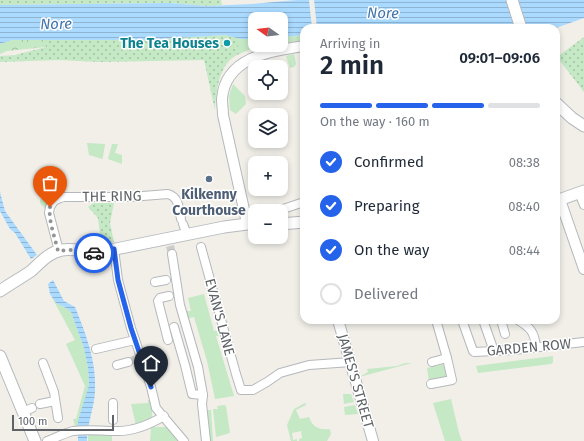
<!DOCTYPE html>
<html lang="en">
<head>
<meta charset="utf-8">
<style>
  :root { --surface:#fff; --page:#f6f6f7; --text:#1f2937; --muted:#747a83; --line:#e0e1e3; --accent:#2563eb }
  body { margin:0; font-family:"Fira Sans",sans-serif; background:var(--page); color:var(--text); height:100vh; display:flex; flex-direction:column; font-size:15px; white-space:nowrap }
  * { box-sizing:border-box; margin:0 }
  p { font-size:13px; color:var(--muted) }
  .icon { flex:none; width:22px; height:22px; fill:none; stroke:currentColor; stroke-width:2; stroke-linecap:round; stroke-linejoin:round }
  .map { position:relative; flex:1; overflow:hidden }
  .sheet { position:absolute; left:300px; top:24px; width:260px; height:300px; display:flex; flex-direction:column; background:var(--surface); border-radius:12px; box-shadow:0 2px 6px #0003 }
  .sheet>* { flex:none }
  .needle { width:26px; rotate:284deg }
  .fabs { position:absolute; left:248px; top:12px; display:grid; gap:8px }
  .fabs a { display:grid; place-items:center; width:40px; height:40px; border-radius:8px; background:var(--surface); box-shadow:0 2px 6px #0003; font-size:20px }
  .scale { position:absolute; left:12px; bottom:10px; width:102px; box-sizing:border-box; padding-left:4px; border:2px solid #5f6368; border-top:0; font-size:11px; line-height:14px; white-space:nowrap; color:#5f6368; -webkit-text-stroke:3px #fff; paint-order:stroke }
  .pin { position:absolute; display:grid; place-items:center; width:34px; height:34px; color:#fff; margin:-41px -17px; border-radius:50% 50% 50% 0; rotate:-45deg; box-shadow:0 0 4px #0007 }
  .pin .icon { rotate:45deg }
  .courier { position:absolute; display:grid; place-items:center; width:40px; height:40px; margin:-20px; border:3px solid #2563eb; border-radius:50%; background:#fff; color:#222; box-shadow:0 1px 5px #0007 }
  .summary em { font-style:normal; font-weight:600 }
  .summary div { display:flex; flex-direction:column-reverse }
  .summary { display:flex; align-items:center; justify-content:space-between; height:68px; padding:0 20px }
  h1 { font-size:26px; font-weight:600; line-height:30px }
  .bar { display:grid; grid-template-columns:repeat(4,1fr); gap:6px 4px; align-content:center; height:48px; padding:0 20px }
  .bar i { height:5px; border-radius:3px; background:var(--line) }
  .bar .current { background:var(--accent) }
  .bar p { grid-column:span 4 }
  ol { padding:0 20px; list-style:none }
  li { display:flex; align-items:center; gap:12px; height:44px }
  li p { margin-inline-start:auto }
  li .icon { padding:4px; border-radius:50%; background:var(--accent); color:#fff; stroke-width:4 }
  li:last-child { color:var(--muted) }
  li i { width:22px; height:22px; border:2px solid var(--line); border-radius:50% }
  .map>svg:first-child { display:block }
</style>
</head>
<body>
<div class="map">
<svg width="584" height="441" viewBox="0 0 584 441">
  <defs>
    <pattern id="forest-crowns" width="20" height="18" patternUnits="userSpaceOnUse"><rect width="20" height="18" fill="#c5e8c5"/><path d="M2 6a3 3 0 1 1 6 0M12 15a3 3 0 1 1 6 0" fill="none" stroke="#a3c0a4"/></pattern>
    <pattern id="park-dots" width="8" height="8" patternUnits="userSpaceOnUse"><rect width="8" height="8" fill="#c5e8c5"/><path d="M2 2h.1M6 6h.1" fill="none" stroke="#a3c0a4" stroke-width="1.8" stroke-linecap="round"/></pattern>
    <pattern id="water-rules" width="6" height="5" patternUnits="userSpaceOnUse"><rect width="6" height="5" fill="#aadaff"/><path d="M0 2.5h6" fill="none" stroke="#8eb4d2"/></pattern>
  </defs>
  <rect width="100%" height="100%" fill="#f1efe8"/>
  <g fill="#c5e8c5">
    <polygon points="304,35 304,41 281,43 281,37"/>
    <polygon points="231,36 241,39 255,39 255,45 271,45 254,48 239,54 235,40"/>
    <polygon points="294,54 296,64 294,67 290,68 286,56"/>
    <polygon points="233,84 245,96 246,104 236,114 230,110 229,96"/>
    <polygon points="87,143 105,144 103,157 102,159 89,155"/>
    <polygon points="112,144 118,144 115,153 122,155 122,164 108,159"/>
    <polygon points="40,199 50,199 45,209 40,203"/>
    <polygon points="47,283 50,294 56,303 66,308 71,312 84,348 88,368 89,385 78,426 75,426 73,419 76,419 85,386 66,344 75,340 50,294"/>
    <polygon points="204,294 214,331 220,330 222,335 216,336 234,396 215,399 207,361 194,317 186,319 184,311 191,311 188,298"/>
    <polygon points="553,356 553,362 551,364 478,373 476,366"/>
    <polygon points="405,363 412,363 359,377 368,372 367,369 397,366"/>
    <polygon points="445,364 447,378 429,382 427,368"/>
    <polygon points="343,394 351,394 354,402 344,404"/>
    <polygon points="451,399 459,433 462,441 445,441 433,403"/>
    <polygon points="148,400 152,400 152,417 150,421 136,425 131,404 148,403"/>
    <path d="M305 403 306 405 296 410 300 419 309 417C313 428 320 430 330 429L331 434 327 441H299V439L302 438 301 431 292 433 293 440 297 439V441H291L287 425 294 409Z"/>
    <polygon points="224,405 226,406 230,433 216,437 213,409 218,409 217,406"/>
    <polygon points="355,405 358,414 345,415 344,407"/>
    <polygon points="206,410 211,410 213,441 208,441"/>
    <polygon points="151,427 167,427 180,441 150,441"/>
    <polygon points="88,434 112,435 112,441 88,441"/>
  </g>
  <polygon fill="url(#forest-crowns)" points="12,40 77,40 46,47 7,51 0,54 0,44"/>
  <g fill="url(#park-dots)">
    <polygon points="0,0 221,0 222,5 208,6 169,3 0,5"/>
    <path d="M225 35 236 37 239 54C219 62 216 91 215 110L204 60 100 62 59 60 0 62V56L15 55 46 47 45 40H146Z"/>
    <polygon points="584,37 584,92 557,57"/>
    <polygon points="93,203 114,203 110,223 114,242 101,245 98,236 100,235 98,218 88,207"/>
  </g>
  <g fill="url(#water-rules)">
    <polygon points="297,0 584,0 584,18 556,28 304,28 304,35 281,37 281,19 255,19 255,39 241,39 225,35 146,40 12,40 0,44 0,5 169,3 208,6 252,4"/>
    <polygon points="0,192 5,211 37,255 31,259 15,233 10,229 0,211"/>
    <path d="M53 280 64 301 75 307C86 334 97 363 95 392 94 409 87 424 87 441H78V421L89 385 88 368 84 348 71 312 66 308 56 303 50 294 48 284Z"/>
  </g>
  <polygon fill="#f1efe8" points="309,0 314,0 317,28 312,28"/>
  <g fill="none" stroke-linecap="round" stroke-linejoin="round">
    <g stroke="#ccccc8" stroke-width="8" stroke-dasharray="8 4" stroke-linecap="butt">
      <polyline points="170,246 172,254"/>
      <polyline points="128,362 139,358"/>
    </g>
    <defs>
      <g id="minor">
        <polyline points="579,193 584,205"/>
        <polyline points="277,211 304,202"/>
        <polyline points="183,224 187,235"/>
        <polyline points="201,247 236,374 241,390 253,390 267,382 280,373 309,365 351,362"/>
        <polyline points="114,249 118,280 131,328 151,387 156,408 184,441"/>
        <path d="M59 251 49 213 50 207 54 201 60 198 64 197H130L168 194C179 197 179 209 181 219"/>
        <polyline points="172,254 180,305 198,367 203,395 202,404 206,441"/>
        <polyline points="155,282 166,280"/>
        <polyline points="462,320 473,351 474,352 513,350 584,342"/>
        <polyline points="483,320 494,351"/>
        <polyline points="501,320 505,334"/>
        <path d="M518 320C531 328 534 332 536 346"/>
        <polyline points="174,327 185,365 192,394 203,395"/>
        <polyline points="168,340 158,301 160,298 169,296"/>
        <polyline points="96,349 135,340"/>
        <polyline points="432,362 447,358"/>
        <polyline points="43,363 54,392 58,418"/>
        <polyline points="117,365 128,362"/>
        <polyline points="431,384 452,380 447,358 436,320"/>
        <polyline points="40,404 55,401"/>
        <polyline points="23,412 32,408"/>
        <polyline points="113,420 113,403"/>
        <path d="M47 441C55 438 65 433 73 431 87 429 101 431 114 431 132 432 149 425 164 416"/>
      </g>
      <g id="tertiary">
        <polyline points="560,200 584,269"/>
        <path d="M247 223 223 115C223 110 222 104 222 99 225 57 271 51 304 46"/>
        <polyline points="338,320 373,441"/>
      </g>
      <g id="secondary">
        <polyline points="512,0 521,28"/>
        <polyline points="556,103 572,118 584,126"/>
        <polyline points="556,201 584,191"/>
        <polyline points="281,224 304,222"/>
        <path d="M0 291C10 284 21 278 31 271 40 263 49 252 62 250 75 248 88 253 101 252L224 227 255 223"/>
        <polyline points="0,356 35,441"/>
      </g>
    </defs>
    <use href="#minor" stroke="#b5b8bc" stroke-width="10"/>
    <use href="#tertiary" stroke="#b5b8bc" stroke-width="12"/>
    <use href="#secondary" stroke="#b6babf" stroke-width="13"/>
    <use href="#minor" stroke="#fff" stroke-width="8"/>
    <use href="#tertiary" stroke="#fff" stroke-width="10"/>
    <use href="#secondary" stroke="#fff" stroke-width="11"/>
  </g>
  <g fill="none" stroke-linecap="round" stroke-linejoin="round">
    <path stroke="#929495" stroke-width="4" stroke-dasharray="0 7.2" d="M50 207C48 219 55 238 58 251L70 250 94 253"/>
    <polyline stroke="#2563eb" stroke-width="5" points="94,253 114,249 118,280 131,328 151,387"/>
  </g>
  <circle fill="#0f9aa8" stroke="#fff" stroke-width="1.5" cx="227" cy="43" r="4"/>
  <circle fill="#5c6f8a" stroke="#fff" stroke-width="1.5" cx="209" cy="179" r="4"/>
  <g text-anchor="middle" stroke-width="3" stroke-linejoin="round" paint-order="stroke">
    <g font-size="14" font-weight="bold" fill="#0d838f" stroke="#fff" text-anchor="end">
      <text x="219" y="48">The Tea Houses</text>
    </g>
    <g font-size="14" font-weight="bold" fill="#4e5e75" stroke="#fff">
      <text x="209" y="199">Kilkenny<tspan x="209" dy="16">Courthouse</tspan></text>
    </g>
    <g font-size="14" fill="#5f6368" stroke="#fff">
      <text transform="translate(112 196) rotate(-1)" y="5">THE RING</text>
      <text transform="translate(220 317) rotate(75)" y="5">EVAN'S LANE</text>
      <text transform="translate(529 347) rotate(-5)" y="5">GARDEN ROW</text>
      <text transform="translate(356 381) rotate(74)" y="5">JAMES'S STREET</text>
    </g>
    <g font-size="15" font-style="italic" fill="#4174aa" stroke="#fff">
      <text transform="translate(383 13) rotate(1)" y="5">Nore</text>
      <text transform="translate(56 24) rotate(-1)" y="5">Nore</text>
    </g>
  </g>
</svg>
<div class="fabs">
<a><svg class="needle" viewBox="-14 -14 28 28"><path d="M0-13l5 13h-10z" fill="#e53935"/><path d="M0 13l5-13h-10z" fill="#747a83"/></svg></a>
<a><svg class="icon" aria-label="locate" viewBox="0 0 24 24"><circle cx="12" cy="12" r="6"/><path d="M12 2v4M12 18v4M2 12h4M18 12h4"/></svg></a>
<a><svg class="icon" aria-label="layers" viewBox="0 0 24 24"><path d="M12 4l9 5-9 5-9-5zM3 14l9 5 9-5"/></svg></a>
<a>+</a>
<a>−</a>
</div>
<div class="scale">100 m</div>
<div class="pin" style="left:50px;top:207px;background:#ea580c"><svg class="icon" aria-label="bag" viewBox="0 0 24 24"><path d="M5 8h14l-1 12H6zM9 8a3 3 0 0 1 6 0"/></svg></div>
<div class="pin" style="left:151px;top:387px;background:#1f2937"><svg class="icon" aria-label="home" viewBox="0 0 24 24"><path d="M3 11l9-7 9 7M6 9v11h12V9"/></svg></div>
<div class="courier" style="left:94px;top:253px"><svg class="icon" aria-label="car" viewBox="0 0 24 24"><path d="M5 17H2v-5l4-1 3-4h7l3 4 3 1v5h-3M9 17h6M6 11h13"/><circle cx="7" cy="17" r="2"/><circle cx="17" cy="17" r="2"/></svg></div>
<section class="sheet">
<div class="summary"><div><h1>2 min</h1><p>Arriving in</p></div><em>09:01–09:06</em></div>
<div class="bar"><i class="current"></i><i class="current"></i><i class="current"></i><i></i><p>On the way · 160 m</p></div>
<ol>
<li><svg class="icon" aria-label="check" viewBox="0 0 24 24"><path d="M5 12l5 5 9-10"/></svg>Confirmed<p>08:38</p></li>
<li><svg class="icon" aria-label="check" viewBox="0 0 24 24"><path d="M5 12l5 5 9-10"/></svg>Preparing<p>08:40</p></li>
<li><svg class="icon" aria-label="check" viewBox="0 0 24 24"><path d="M5 12l5 5 9-10"/></svg>On the way<p>08:44</p></li>
<li><i></i>Delivered</li>
</ol>
</section>
</div>
</body>
</html>
